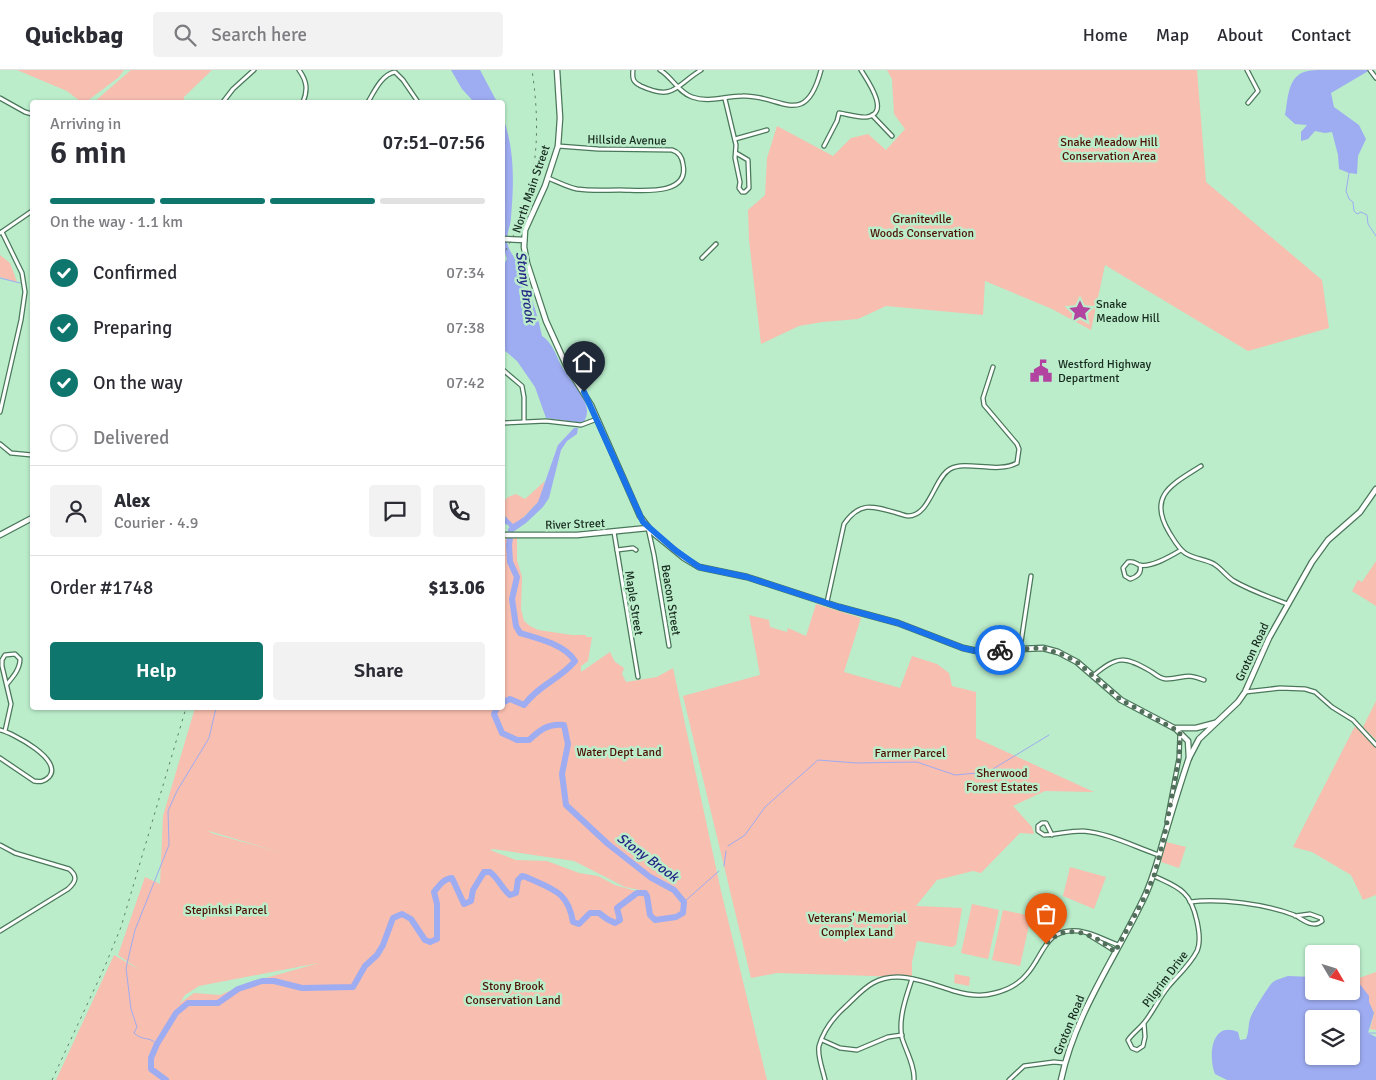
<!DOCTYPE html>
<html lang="en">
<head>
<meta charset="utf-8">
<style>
  :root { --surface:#fff; --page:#f2f2f3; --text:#2b2b33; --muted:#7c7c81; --line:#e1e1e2; --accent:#0f766e }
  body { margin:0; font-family:Signika,sans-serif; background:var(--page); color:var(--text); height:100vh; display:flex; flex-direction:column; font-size:19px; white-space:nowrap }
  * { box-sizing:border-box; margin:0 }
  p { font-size:16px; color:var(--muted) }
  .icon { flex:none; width:28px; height:28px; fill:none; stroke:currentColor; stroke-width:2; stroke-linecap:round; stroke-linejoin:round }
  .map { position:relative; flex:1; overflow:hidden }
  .sheet { position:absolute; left:30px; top:30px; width:475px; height:610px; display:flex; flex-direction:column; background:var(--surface); border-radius:5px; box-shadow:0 1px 4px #0004 }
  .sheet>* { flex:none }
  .needle { width:32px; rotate:128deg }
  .tools { position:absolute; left:1305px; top:875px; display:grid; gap:10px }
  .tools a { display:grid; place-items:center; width:55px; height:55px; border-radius:5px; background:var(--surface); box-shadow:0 1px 4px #0004; font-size:25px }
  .pin { position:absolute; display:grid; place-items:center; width:42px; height:42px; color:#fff; margin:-51px -21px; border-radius:50% 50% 50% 0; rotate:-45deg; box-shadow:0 0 5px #0007 }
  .pin .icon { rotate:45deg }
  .courier { position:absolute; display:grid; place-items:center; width:50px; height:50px; margin:-25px; border:4px solid #1a73e8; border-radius:50%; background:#fff; color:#222; box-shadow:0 1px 6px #0007 }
  .head em { font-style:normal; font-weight:600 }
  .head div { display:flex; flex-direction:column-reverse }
  .head { display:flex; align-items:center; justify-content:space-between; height:85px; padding:0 20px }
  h1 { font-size:32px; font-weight:600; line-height:38px }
  .bar { display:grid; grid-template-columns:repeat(4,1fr); gap:8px 5px; align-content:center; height:60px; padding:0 20px }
  .bar i { height:6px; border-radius:4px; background:var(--line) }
  .bar .on { background:var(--accent) }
  .bar p { grid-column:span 4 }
  .line { display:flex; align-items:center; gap:12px; padding:0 20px; border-top:1px solid var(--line) }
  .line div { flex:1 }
  .round { display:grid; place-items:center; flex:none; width:52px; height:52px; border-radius:5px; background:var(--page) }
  ol { padding:0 20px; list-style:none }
  li { display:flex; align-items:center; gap:15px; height:55px }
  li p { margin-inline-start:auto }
  li .icon { padding:5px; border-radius:50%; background:var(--accent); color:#fff; stroke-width:4 }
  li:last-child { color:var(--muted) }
  li i { width:28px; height:28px; border:2px solid var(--line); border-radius:50% }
  .primary-button { display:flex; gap:10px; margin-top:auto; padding:10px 20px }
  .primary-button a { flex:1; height:58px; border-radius:5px; background:var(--accent); color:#fff; font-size:20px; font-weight:600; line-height:58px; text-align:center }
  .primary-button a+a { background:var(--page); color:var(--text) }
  header { display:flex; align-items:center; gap:30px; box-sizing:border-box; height:70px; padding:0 25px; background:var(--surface); border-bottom:1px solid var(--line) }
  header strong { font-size:24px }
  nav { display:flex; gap:28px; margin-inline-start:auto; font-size:18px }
  .search { width:350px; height:45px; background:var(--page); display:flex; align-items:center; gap:12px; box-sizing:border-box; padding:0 18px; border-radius:5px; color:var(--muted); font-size:19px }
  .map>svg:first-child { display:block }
</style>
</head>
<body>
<header>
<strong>Quickbag</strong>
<div class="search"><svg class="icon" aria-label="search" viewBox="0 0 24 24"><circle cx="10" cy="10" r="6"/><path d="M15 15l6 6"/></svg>Search here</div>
<nav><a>Home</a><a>Map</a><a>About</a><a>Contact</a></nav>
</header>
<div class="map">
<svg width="1376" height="1010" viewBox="0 0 1376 1010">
  <rect width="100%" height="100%" fill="#bbedcb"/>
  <g fill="#f8beaf" fill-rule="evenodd">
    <polygon points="17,0 124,0 119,7 86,32 81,32 67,21"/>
    <polygon points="131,0 212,0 184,27 184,32 94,32"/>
    <polygon points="887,0 1197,0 1206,112 1322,210 1329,258 1248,281 1105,195 1091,260 1052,239 985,211 983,245 886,236 858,249 822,252 799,256 761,274 749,170 748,140 765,125 767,88 777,56 833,86 851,68 868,64 886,80 905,59 894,44 892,9"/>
    <polygon points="0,185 10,193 17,212 0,207"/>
    <polygon points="545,411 539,431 521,450 513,455 505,446 503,448 503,432 508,427 516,424 525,429"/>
    <path d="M517 468V490L522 507 521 539 524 551 530 556 538 560 572 565H586V567H592L588 591 581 596V602L610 582 615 592 624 598 622 604 626 612 657 607 673 598 721 821 767 1010H56L114 885 140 900 118 885 145 807 160 814 163 746 195 638H502L503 469ZM208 761H209L283 783 214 764ZM493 779 574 791 625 817 640 820 636 821 615 815 598 806 579 803 547 791 516 790 490 780ZM319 893 248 913 220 925 194 923 180 933 185 925 199 916Z"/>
    <polygon points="1376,491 1376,536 1352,521 1358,510 1362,512"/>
    <polygon points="816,534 861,548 844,602 900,618 912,586 937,594 949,603 952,616 976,622 976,668 1094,722 1045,721 1013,736 1032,757 1034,764 1020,763 981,803 973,801 937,810 916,836 962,838 956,875 952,877 917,871 912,892 912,909 904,907 777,903 751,908 683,626 760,605 749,545 769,550 770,557 787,562 788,558 806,566"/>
    <polygon points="1376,631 1376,670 1363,657"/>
    <polygon points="1355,656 1376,678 1376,825 1363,830 1351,805 1312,782 1293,777"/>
    <polygon points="1166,772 1186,777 1179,798 1161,792"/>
    <polygon points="1070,797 1106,807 1094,839 1063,826"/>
    <polygon points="972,834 999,840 988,889 961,883"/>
    <polygon points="1003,840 1031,846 1020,896 992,890"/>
    <polygon points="1376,902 1376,960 1370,959 1374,943 1356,909"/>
    <polygon points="955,904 970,907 969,916 954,913"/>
  </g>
  <g fill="#9eacf1" fill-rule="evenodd">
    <polygon points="451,0 480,0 497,32 473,31 462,19"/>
    <path d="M1324 0H1370L1331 23 1334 37 1359 55 1366 69 1358 86 1357 104 1349 103 1339 99 1338 85 1332 62 1325 63 1315 61 1308 69 1301 71V62L1307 55 1295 54 1285 45C1288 31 1287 8 1304 2 1310 0 1318 0 1324 0Z"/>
    <path d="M502 45C515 78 514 113 511 147 511 155 507 162 507 170 507 179 514 186 518 194 528 217 537 241 542 266 552 272 556 285 561 295 568 308 582 321 586 335 588 342 587 347 583 353L546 348 535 317 517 291 503 279V196L507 189 502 173Z"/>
    <polygon points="574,358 578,358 577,364 567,371 561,380 549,428 543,437 526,453 513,462 507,463 510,458 508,455 503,453 503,448 505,446 513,454 524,447 538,432 558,375"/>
    <path d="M1288 906 1314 907V921H1351V906L1356 909 1369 926V932L1374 943 1368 963 1376 967V1010H1227L1215 1004C1208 987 1211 950 1238 962L1240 970 1246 969C1249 962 1248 956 1250 949 1251 944 1269 915 1273 912 1277 909 1283 908 1288 906ZM1314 949H1351V986H1314Z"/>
  </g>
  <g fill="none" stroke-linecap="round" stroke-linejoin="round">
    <g stroke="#9eacf1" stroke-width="1">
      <polyline points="1349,103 1346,121 1349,129 1353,132 1354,141 1357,144 1361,142 1367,145 1368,154 1376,166"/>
      <polyline points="0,208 20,213"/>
      <polyline points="31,214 32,214"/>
      <polyline points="728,776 745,765 765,737 818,690 856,693 917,692 955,705 988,702 1049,665"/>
      <polyline points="724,796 726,781"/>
      <polyline points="684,832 719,801"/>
      <polyline points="1368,963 1376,963"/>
      <path d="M157 974C147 965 144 972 134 963L137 957 131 939 126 898 135 860 169 775 168 741 177 721 209 668 216 638"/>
    </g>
    <g stroke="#9eacf1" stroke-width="6">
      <path d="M502 633 510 629 524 635C540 614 559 610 575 591 565 575 538 568 520 563L516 556 512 529 517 507 510 492 509 475 511 460"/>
      <path d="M166 1010 151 999V988L157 974 176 943 188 933H218L238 919 262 911H274L302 918 353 917 365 896 377 885 383 875 393 848 402 844 411 849 425 870 430 872 437 869V834L434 822C439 816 443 809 452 808L464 834 471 831 473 820 484 802H490C499 809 502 819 510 825L516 823 518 810 522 806 526 807C552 819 568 821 573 852L579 854 590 843H599L607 849 615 853 620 850 617 838 637 823H645L647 826 650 845 655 850 676 847 683 843 684 832 674 820 650 807 608 774 566 735 562 704 568 674 564 655C548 653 540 660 529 670H517L502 663 494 644 497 638"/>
    </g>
    <defs>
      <g id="street">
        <path d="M299 0C307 11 308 20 303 32"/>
        <path d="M633 0C632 9 633 12 641 16 674 31 675 16 701 0"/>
        <path d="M660 0C672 7 678 22 692 27 709 33 725 26 742 26 780 24 805 61 821 0"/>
        <polyline points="1247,0 1258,21 1248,33"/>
        <polyline points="1370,0 1376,8"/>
        <polyline points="0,28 25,42 32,44"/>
        <polyline points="725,29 736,75 735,88 740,112 739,118 742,122 745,122 749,118 748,90 736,83"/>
        <polyline points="223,32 233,19 254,0"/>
        <path d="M368 32C374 22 382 4 395 2L403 10 418 32"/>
        <polyline points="872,45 892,66"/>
        <polyline points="735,69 767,60"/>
        <path d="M824 76 837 51 839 43C847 44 859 48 867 47 891 43 867 10 861 0"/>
        <path d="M548 108C558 112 567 117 577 119 592 121 605 120 620 120 639 120 690 127 683 94 682 87 679 82 672 80L598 79 558 76"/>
        <polyline points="0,163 32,141"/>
        <polyline points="702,188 716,174"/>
        <polyline points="502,299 522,316 524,327 524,351"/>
        <polyline points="0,342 21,250 25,222 22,203 2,162"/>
        <polyline points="502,353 546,351 581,355 597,349"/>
        <polyline points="0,374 11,383 32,385"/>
        <path d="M1201 396C1173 414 1147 425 1169 462 1174 470 1178 478 1185 483 1194 489 1205 489 1214 494 1222 499 1227 507 1234 511 1251 521 1270 527 1287 534"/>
        <polyline points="648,458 654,485 669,576"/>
        <polyline points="614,462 638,607"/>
        <polyline points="617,480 633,478 636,480"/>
        <path d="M1140 495C1142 503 1137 507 1130 509L1125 506 1123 498 1128 492C1134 491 1135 493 1139 495 1151 498 1171 486 1181 480"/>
        <path d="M827 532 844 454C860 431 873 436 897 443 901 444 905 446 908 446 930 446 934 408 950 399 967 390 997 404 1017 393L1019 379 1017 374 984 335 983 328 993 297"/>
        <polyline points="1020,579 1031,506"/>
        <path d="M1093 606C1117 585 1125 586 1152 602 1156 605 1161 609 1166 609 1184 609 1184 602 1204 610"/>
        <polyline points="1245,622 1280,618 1305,619 1315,622 1332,637 1353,650 1376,675"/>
        <path d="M0 660C13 663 64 690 49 707 44 712 40 712 34 711L0 688"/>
        <path d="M5 661 11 634 2 596V590L5 585 15 584 20 589C20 599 13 607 7 614"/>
        <polyline points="1167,751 1179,688 1180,663"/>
        <path d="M1052 765 1046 753H1042L1038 756V761L1044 765C1057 764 1070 761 1083 761 1109 763 1135 777 1159 785"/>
        <path d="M0 775 15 783 69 799C78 806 76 812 68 819L0 861"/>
        <path d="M1190 832C1220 828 1265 834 1294 845 1303 849 1312 859 1322 851L1321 848 1310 844 1295 846"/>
        <polyline points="1089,865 1115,881"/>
        <path d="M912 909C906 927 898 949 902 968 906 981 915 996 914 1010"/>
        <path d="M1144 953 1145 967 1143 976 1137 980 1132 978 1128 970C1133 963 1139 959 1144 953 1153 942 1159 928 1168 917 1177 906 1190 895 1197 881 1203 868 1195 833 1184 823 1176 815 1164 811 1154 806"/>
        <polyline points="822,970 840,978 857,980 888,967 902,965"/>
        <path d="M825 1010C823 1000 817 986 819 976 823 962 833 948 844 938 853 930 862 919 873 913 898 899 928 913 954 921 967 925 981 927 995 923 1007 920 1019 914 1027 904 1044 885 1045 857 1079 861 1093 863 1105 870 1118 875"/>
        <polyline points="1009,1010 1024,996 1054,992 1064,993"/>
      </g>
      <g id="secondary">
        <polyline points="557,0 560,48 558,76 545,116 525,160 524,177 527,193 546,251 566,295 591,335 640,446 652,462 684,488 699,497 747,507 839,537 898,553 963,578 977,581 1043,578 1058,582 1077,592 1121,630 1176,659 1188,671 1189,688"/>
        <polyline points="502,169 524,170"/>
        <polyline points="0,465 32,448"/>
        <polyline points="502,465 577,465 648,458"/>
        <polyline points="1176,658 1196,658 1215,653"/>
        <path d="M1061 1010C1075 944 1114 890 1143 830 1153 810 1158 789 1164 768 1172 741 1180 714 1189 688L1199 669 1238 632 1245 622 1269 568 1312 492 1328 470 1360 442 1376 419"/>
      </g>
    </defs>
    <use href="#street" stroke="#4a785a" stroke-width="5.5"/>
    <use href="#secondary" stroke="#4a785a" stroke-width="7"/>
    <use href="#street" stroke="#fff" stroke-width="3"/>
    <use href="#secondary" stroke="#fff" stroke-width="4.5"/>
    <g stroke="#5f7f6a" stroke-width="1" stroke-dasharray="2.5 5" stroke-linecap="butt">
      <path d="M502 187C537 127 542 67 532 0"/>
      <polyline points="52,1010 105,896 121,857 186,638"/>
    </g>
  </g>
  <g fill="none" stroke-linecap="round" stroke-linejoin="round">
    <path stroke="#516f5b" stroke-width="5" stroke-dasharray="0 9" d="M1000 580 1043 578 1064 585 1077 592 1121 630 1180 662 1179 688 1164 768 1154 806 1143 830 1115 882C1095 864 1066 851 1046 874"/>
    <polyline stroke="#1a73e8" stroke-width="6" points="584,322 643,452 675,480 699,497 747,507 839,537 898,553 963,578 976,581 1000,580"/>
  </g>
  <defs>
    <symbol id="sight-bare" viewBox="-9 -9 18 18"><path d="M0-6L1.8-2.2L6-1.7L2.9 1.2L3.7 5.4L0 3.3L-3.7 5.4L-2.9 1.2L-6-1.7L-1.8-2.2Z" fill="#b243a0" stroke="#bbedcb" stroke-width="2.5" paint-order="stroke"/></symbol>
    <symbol id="civic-bare" viewBox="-9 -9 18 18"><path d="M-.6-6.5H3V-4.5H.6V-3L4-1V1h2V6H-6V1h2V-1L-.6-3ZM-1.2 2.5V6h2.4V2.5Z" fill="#b243a0" stroke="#bbedcb" stroke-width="2.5" paint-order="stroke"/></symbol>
  </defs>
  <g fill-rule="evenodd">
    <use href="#sight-bare" x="1064" y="225" width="32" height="32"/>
    <use href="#civic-bare" x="1025" y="285" width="32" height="32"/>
  </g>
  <g text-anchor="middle" stroke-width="5" stroke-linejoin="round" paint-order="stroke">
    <g font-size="12" fill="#182b1f" stroke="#bbedcb">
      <text transform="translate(627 70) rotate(1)" y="4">Hillside Avenue</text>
      <text transform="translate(531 119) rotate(-71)" y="4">North Main Street</text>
      <text transform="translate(575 454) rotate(-2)" y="4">River Street</text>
      <text transform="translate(671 530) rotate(81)" y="4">Beacon Street</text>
      <text transform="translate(634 533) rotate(81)" y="4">Maple Street</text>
      <text transform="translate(1252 582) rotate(-65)" y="4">Groton Road</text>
      <text transform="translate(1165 909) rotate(-53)" y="4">Pilgrim Drive</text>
      <text transform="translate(1069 955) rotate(-68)" y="4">Groton Road</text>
    </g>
    <g font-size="12" fill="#4e1204" stroke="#bbedcb">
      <text x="1109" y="76">Snake Meadow Hill<tspan x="1109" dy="14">Conservation Area</tspan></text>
      <text x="922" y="153">Graniteville<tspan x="922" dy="14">Woods Conservation</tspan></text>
      <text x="619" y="686">Water Dept Land</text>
      <text x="910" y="687">Farmer Parcel</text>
      <text x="1002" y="707">Sherwood<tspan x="1002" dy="14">Forest Estates</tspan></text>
      <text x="226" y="844">Stepinksi Parcel</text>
      <text x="857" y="852">Veterans' Memorial<tspan x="857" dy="14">Complex Land</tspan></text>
      <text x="513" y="920">Stony Brook<tspan x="513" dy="14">Conservation Land</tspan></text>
    </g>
    <g font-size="12" fill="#182b1f" stroke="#bbedcb" text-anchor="start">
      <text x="1096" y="238">Snake<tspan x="1096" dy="14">Meadow Hill</tspan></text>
      <text x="1058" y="298">Westford Highway<tspan x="1058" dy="14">Department</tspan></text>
    </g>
    <g font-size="14" font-style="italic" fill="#262585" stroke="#bbedcb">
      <text transform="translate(526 217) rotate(82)" y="5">Stony Brook</text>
      <text transform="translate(648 787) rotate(36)" y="5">Stony Brook</text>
    </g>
  </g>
</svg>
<div class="tools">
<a><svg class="needle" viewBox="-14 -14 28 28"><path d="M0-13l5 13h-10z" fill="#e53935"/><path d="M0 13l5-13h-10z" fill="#7c7c81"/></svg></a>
<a><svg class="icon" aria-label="layers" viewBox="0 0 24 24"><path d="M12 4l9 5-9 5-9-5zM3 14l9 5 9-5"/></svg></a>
</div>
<div class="pin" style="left:1046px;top:874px;background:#ea580c"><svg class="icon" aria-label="bag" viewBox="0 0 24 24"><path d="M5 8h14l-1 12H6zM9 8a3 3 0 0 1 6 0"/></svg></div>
<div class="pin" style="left:584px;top:322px;background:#1f2937"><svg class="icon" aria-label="home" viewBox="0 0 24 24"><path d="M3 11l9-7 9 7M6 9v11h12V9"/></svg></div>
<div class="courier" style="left:1000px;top:580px"><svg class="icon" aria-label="bike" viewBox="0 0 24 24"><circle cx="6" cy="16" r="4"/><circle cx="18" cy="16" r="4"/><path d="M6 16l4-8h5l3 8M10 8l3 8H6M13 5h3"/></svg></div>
<section class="sheet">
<div class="head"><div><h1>6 min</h1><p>Arriving in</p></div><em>07:51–07:56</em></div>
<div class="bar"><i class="on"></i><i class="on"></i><i class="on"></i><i></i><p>On the way · 1.1 km</p></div>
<ol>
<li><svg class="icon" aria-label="check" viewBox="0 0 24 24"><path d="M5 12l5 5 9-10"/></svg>Confirmed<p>07:34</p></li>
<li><svg class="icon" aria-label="check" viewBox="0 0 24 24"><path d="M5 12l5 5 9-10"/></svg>Preparing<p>07:38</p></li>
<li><svg class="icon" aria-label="check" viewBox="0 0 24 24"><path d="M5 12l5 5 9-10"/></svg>On the way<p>07:42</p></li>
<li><i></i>Delivered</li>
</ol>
<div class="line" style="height:90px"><a class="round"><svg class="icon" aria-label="person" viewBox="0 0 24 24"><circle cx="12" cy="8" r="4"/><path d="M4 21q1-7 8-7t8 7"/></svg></a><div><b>Alex</b><p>Courier · 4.9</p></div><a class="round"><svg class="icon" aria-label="chat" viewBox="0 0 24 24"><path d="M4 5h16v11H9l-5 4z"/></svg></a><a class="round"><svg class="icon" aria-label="phone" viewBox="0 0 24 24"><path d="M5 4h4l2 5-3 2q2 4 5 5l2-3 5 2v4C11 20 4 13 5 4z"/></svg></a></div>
<div class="line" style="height:65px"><div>Order #1748</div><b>$13.06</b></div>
<div class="primary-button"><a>Help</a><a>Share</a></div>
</section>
</div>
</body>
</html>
